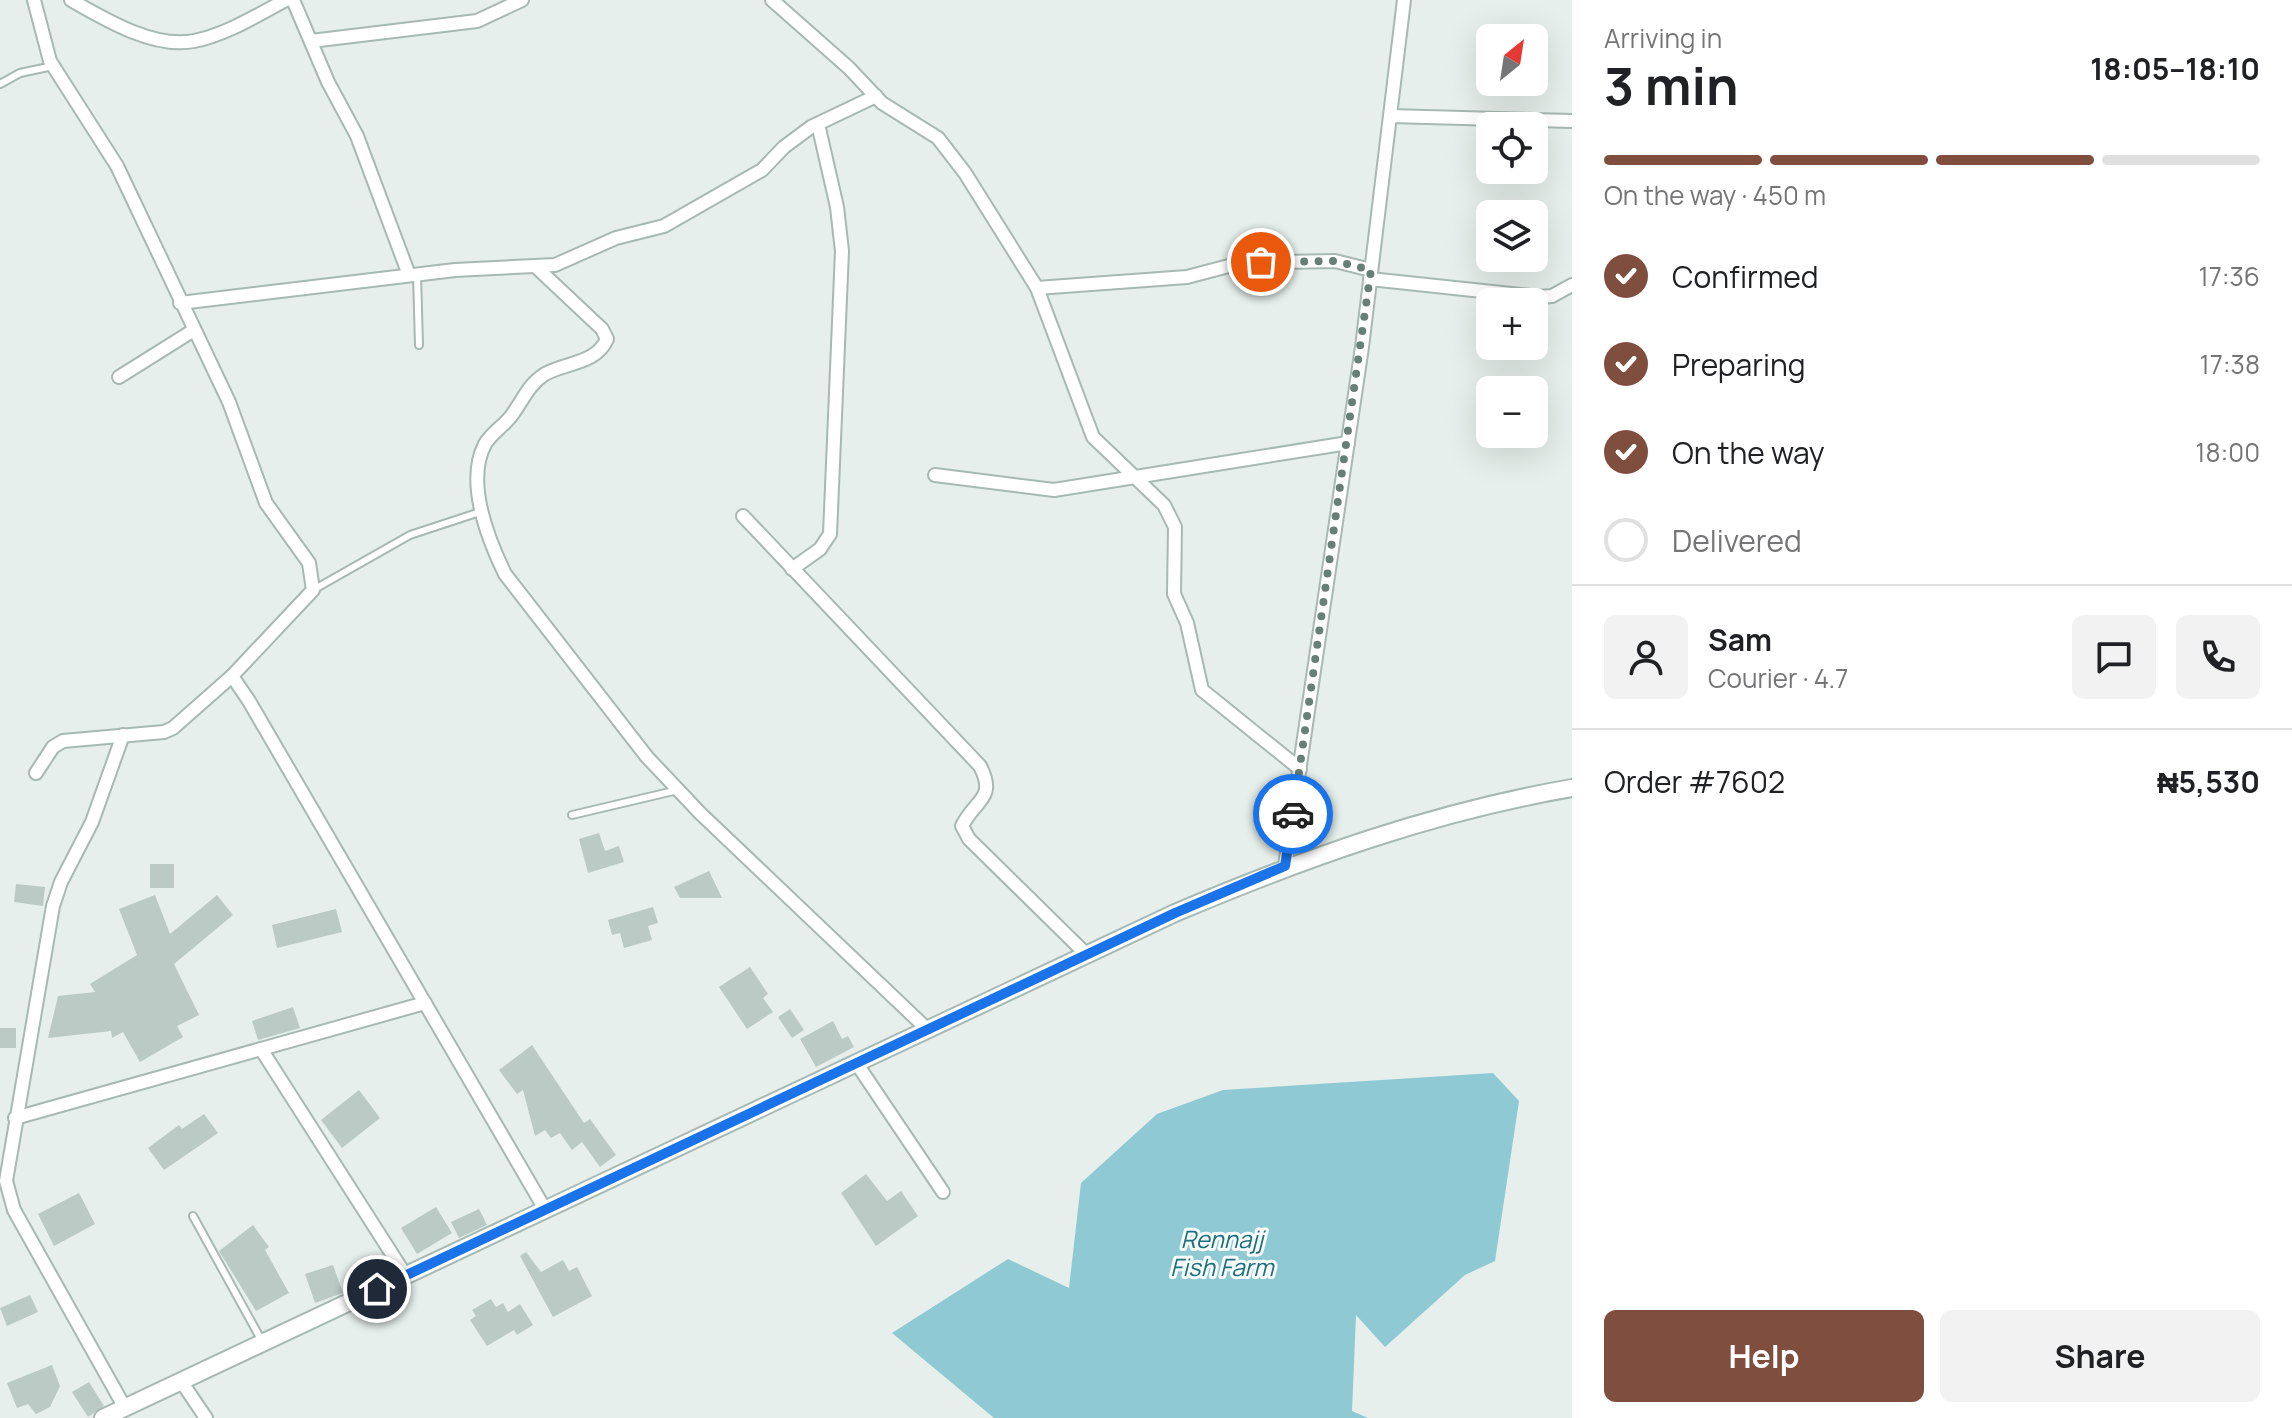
<!DOCTYPE html>
<html lang="en">
<head>
<meta charset="utf-8">
<style>
  :root { --surface:#fff; --page:#f2f2f2; --text:#202124; --muted:#757577; --line:#e0e0e0; --accent:#7f4e3f }
  body { margin:0; font-family:Manrope,sans-serif; background:var(--page); color:var(--text); height:100vh; display:flex; flex-direction:column; font-size:30px; white-space:nowrap }
  * { box-sizing:border-box; margin:0 }
  p { font-size:26px; color:var(--muted) }
  .icon { flex:none; width:44px; height:44px; fill:none; stroke:currentColor; stroke-width:2; stroke-linecap:round; stroke-linejoin:round }
  .map { position:relative; flex:1; overflow:hidden }
  .panel { display:flex; flex-direction:column; background:var(--surface); width:720px }
  .panel>* { flex:none }
  .needle { width:52px; rotate:30deg }
  .tools { position:absolute; left:1476px; top:24px; display:grid; gap:16px }
  .tools a { display:grid; place-items:center; width:72px; height:72px; border-radius:12px; background:var(--surface); box-shadow:0 8px 32px #0002; font-size:40px }
  .pin { position:absolute; display:grid; place-items:center; width:68px; height:68px; color:#fff; margin:-34px; border:4px solid #fff; border-radius:50%; box-shadow:0 2px 8px #0007 }
  .courier { position:absolute; display:grid; place-items:center; width:80px; height:80px; margin:-40px; border:6px solid #1a73e8; border-radius:50%; background:#fff; color:#222; box-shadow:0 2px 10px #0007 }
  .headline em { font-style:normal; font-weight:700 }
  .headline div { display:flex; flex-direction:column-reverse }
  .headline { display:flex; align-items:center; justify-content:space-between; height:136px; padding:0 32px }
  h1 { font-size:52px; font-weight:700; line-height:60px }
  .bar { display:grid; grid-template-columns:repeat(4,1fr); gap:12px 8px; align-content:center; height:96px; padding:0 32px }
  .bar i { height:10px; border-radius:6px; background:var(--line) }
  .bar .active { background:var(--accent) }
  .bar p { grid-column:span 4 }
  .line { display:flex; align-items:center; gap:20px; padding:0 32px; border-top:2px solid var(--line) }
  .line div { flex:1 }
  .round { display:grid; place-items:center; flex:none; width:84px; height:84px; border-radius:12px; background:var(--page) }
  ol { padding:0 32px; list-style:none }
  li { display:flex; align-items:center; gap:24px; height:88px }
  li p { margin-inline-start:auto }
  li .icon { padding:8px; border-radius:50%; background:var(--accent); color:#fff; stroke-width:4 }
  li:last-child { color:var(--muted) }
  li i { width:44px; height:44px; border:4px solid var(--line); border-radius:50% }
  .cta { display:flex; gap:16px; margin-top:auto; padding:16px 32px }
  .cta a { flex:1; height:92px; border-radius:12px; background:var(--accent); color:#fff; font-size:32px; font-weight:700; line-height:92px; text-align:center }
  .cta a+a { background:var(--page); color:var(--text) }
  main { display:flex; flex:1; min-height:0 }
  .map>svg:first-child { display:block }
</style>
</head>
<body>
<main>
<div class="map">
<svg width="1572" height="1418" viewBox="0 0 1572 1418">
  <rect width="100%" height="100%" fill="#e6efeb"/>
  <polygon fill="#8ec9d4" points="1493,1073 1519,1101 1495,1261 1465,1275 1385,1347 1356,1315 1352,1411 1368,1418 994,1418 892,1333 1008,1259 1069,1288 1081,1183 1157,1114 1223,1090"/>
  <g fill="#bbcac4">
    <polygon points="599,833 605,851 619,846 624,862 588,873 579,839"/>
    <rect x="150" y="864" width="24" height="24"/>
    <polygon points="709,871 722,898 680,898 674,887"/>
    <polygon points="16,884 45,887 43,906 14,902"/>
    <polygon points="155,895 170,934 217,895 233,915 174,964 199,1015 177,1026 183,1037 140,1062 123,1032 112,1038 111,1031 48,1038 58,996 95,992 90,984 137,955 119,909"/>
    <polygon points="653,907 658,923 648,926 652,940 624,948 620,933 612,935 608,920"/>
    <polygon points="336,909 342,932 277,948 272,925"/>
    <polygon points="750,967 768,994 763,998 773,1012 747,1029 719,987"/>
    <polygon points="293,1007 300,1028 258,1040 252,1021"/>
    <polygon points="790,1009 804,1030 792,1038 778,1017"/>
    <polygon points="833,1021 842,1039 848,1036 854,1047 816,1067 800,1039"/>
    <rect x="0" y="1028" width="16" height="20"/>
    <polygon points="532,1045 584,1123 590,1119 616,1155 600,1167 582,1142 572,1150 560,1133 551,1138 545,1130 535,1136 523,1090 517,1094 499,1070"/>
    <polygon points="359,1090 380,1118 342,1148 321,1120"/>
    <polygon points="204,1114 218,1133 164,1170 148,1148 179,1125 182,1129"/>
    <polygon points="866,1174 887,1201 901,1191 918,1216 876,1246 841,1193"/>
    <polygon points="79,1193 95,1224 54,1246 38,1214"/>
    <polygon points="436,1207 452,1233 417,1254 401,1228"/>
    <polygon points="479,1209 487,1225 459,1238 451,1222"/>
    <polygon points="253,1225 269,1247 265,1250 289,1293 256,1311 219,1251"/>
    <polygon points="526,1252 541,1272 563,1260 569,1271 577,1267 592,1296 553,1317 520,1256"/>
    <polygon points="333,1265 343,1293 315,1303 305,1274"/>
    <polygon points="30,1295 38,1312 7,1326 0,1308"/>
    <polygon points="491,1299 496,1307 503,1303 508,1312 520,1304 533,1325 517,1335 514,1330 487,1346 470,1320 476,1316 472,1310"/>
    <polygon points="52,1365 60,1386 50,1407 36,1414 28,1404 17,1408 7,1383"/>
    <polygon points="89,1382 104,1406 88,1417 72,1392"/>
  </g>
  <g fill="none" stroke-linecap="round" stroke-linejoin="round">
    <defs>
      <g id="service">
        <polyline points="0,84 20,73 53,66"/>
        <polyline points="417,274 419,345"/>
        <polyline points="313,590 410,535 483,511"/>
        <polyline points="572,815 678,790"/>
        <polyline points="193,1216 263,1343"/>
      </g>
      <g id="minor">
        <polyline points="34,0 50,61 117,166 229,402 266,503 309,563 313,590 232,676 249,701 546,1211"/>
        <path d="M71 0C104 19 154 49 194 41 226 35 257 15 286 0"/>
        <polyline points="293,0 328,82 357,136 409,275"/>
        <polyline points="772,0 849,68 882,103 938,138 965,173 1037,288 1093,437 1164,505 1175,527 1174,594 1187,623 1202,690 1300,769"/>
        <polyline points="311,41 477,21 522,0"/>
        <polyline points="1390,116 1572,121"/>
        <path d="M535 266 602 329 607 339C596 364 567 362 545 374 529 384 524 398 514 412 507 424 492 432 485 444 465 482 488 539 505 574L647 757 700 813 928 1030"/>
        <polyline points="1370,279 1539,297 1552,296 1572,285"/>
        <polyline points="1037,288 1187,277 1240,263 1335,261 1371,270"/>
        <polyline points="180,303 455,270 555,265 616,238 664,226 762,170 784,147 811,127 876,96"/>
        <polyline points="119,377 194,330"/>
        <polyline points="935,475 1054,490 1348,443"/>
        <path d="M743 516 980 766C997 799 975 799 962 826L969 839 1087 955"/>
        <polyline points="792,569 820,549 830,534 842,251 837,207 818,124"/>
        <polyline points="123,735 92,822 61,882 53,906 6,1181 14,1210 125,1408"/>
        <polyline points="36,773 53,747 63,741 164,732 173,728 232,676"/>
        <polyline points="1285,866 1362,347 1404,0"/>
        <polyline points="261,1049 406,1276"/>
        <polyline points="857,1064 943,1192"/>
        <polyline points="15,1118 425,1003"/>
        <polyline points="181,1381 206,1418"/>
      </g>
      <path id="tertiary" d="M103 1418 1175 913C1305 858 1433 812 1572 788"/>
    </defs>
    <use href="#service" stroke="#a8b8b2" stroke-width="10"/>
    <use href="#minor" stroke="#a8b8b2" stroke-width="16"/>
    <use href="#tertiary" stroke="#a8b8b2" stroke-width="20"/>
    <use href="#service" stroke="#fff" stroke-width="6"/>
    <use href="#minor" stroke="#fff" stroke-width="12"/>
    <use href="#tertiary" stroke="#fff" stroke-width="16"/>
  </g>
  <g fill="none" stroke-linecap="round" stroke-linejoin="round">
    <polyline stroke="#687f78" stroke-width="8" stroke-dasharray="0 14.4" points="1261,262 1335,261 1371,270 1293,814"/>
    <polyline stroke="#1a73e8" stroke-width="10" points="377,1289 1175,913 1285,866 1293,814"/>
  </g>
  <g text-anchor="middle" stroke-width="6" stroke-linejoin="round" paint-order="stroke">
    <g font-size="24" font-style="italic" fill="#1c6f80" stroke="#f7fbf9">
      <text x="1222" y="1248">Rennajj<tspan x="1222" dy="28">Fish Farm</tspan></text>
    </g>
  </g>
</svg>
<div class="tools">
<a><svg class="needle" viewBox="-14 -14 28 28"><path d="M0-13l5 13h-10z" fill="#e53935"/><path d="M0 13l5-13h-10z" fill="#757577"/></svg></a>
<a><svg class="icon" aria-label="locate" viewBox="0 0 24 24"><circle cx="12" cy="12" r="6"/><path d="M12 2v4M12 18v4M2 12h4M18 12h4"/></svg></a>
<a><svg class="icon" aria-label="layers" viewBox="0 0 24 24"><path d="M12 4l9 5-9 5-9-5zM3 14l9 5 9-5"/></svg></a>
<a>+</a>
<a>−</a>
</div>
<div class="pin" style="left:1261px;top:262px;background:#ea580c"><svg class="icon" aria-label="bag" viewBox="0 0 24 24"><path d="M5 8h14l-1 12H6zM9 8a3 3 0 0 1 6 0"/></svg></div>
<div class="pin" style="left:377px;top:1289px;background:#1f2937"><svg class="icon" aria-label="home" viewBox="0 0 24 24"><path d="M3 11l9-7 9 7M6 9v11h12V9"/></svg></div>
<div class="courier" style="left:1293px;top:814px"><svg class="icon" aria-label="car" viewBox="0 0 24 24"><path d="M5 17H2v-5l4-1 3-4h7l3 4 3 1v5h-3M9 17h6M6 11h13"/><circle cx="7" cy="17" r="2"/><circle cx="17" cy="17" r="2"/></svg></div>
</div>
<section class="panel">
<div class="headline"><div><h1>3 min</h1><p>Arriving in</p></div><em>18:05–18:10</em></div>
<div class="bar"><i class="active"></i><i class="active"></i><i class="active"></i><i></i><p>On the way · 450 m</p></div>
<ol>
<li><svg class="icon" aria-label="check" viewBox="0 0 24 24"><path d="M5 12l5 5 9-10"/></svg>Confirmed<p>17:36</p></li>
<li><svg class="icon" aria-label="check" viewBox="0 0 24 24"><path d="M5 12l5 5 9-10"/></svg>Preparing<p>17:38</p></li>
<li><svg class="icon" aria-label="check" viewBox="0 0 24 24"><path d="M5 12l5 5 9-10"/></svg>On the way<p>18:00</p></li>
<li><i></i>Delivered</li>
</ol>
<div class="line" style="height:144px"><a class="round"><svg class="icon" aria-label="person" viewBox="0 0 24 24"><circle cx="12" cy="8" r="4"/><path d="M4 21q1-7 8-7t8 7"/></svg></a><div><b>Sam</b><p>Courier · 4.7</p></div><a class="round"><svg class="icon" aria-label="chat" viewBox="0 0 24 24"><path d="M4 5h16v11H9l-5 4z"/></svg></a><a class="round"><svg class="icon" aria-label="phone" viewBox="0 0 24 24"><path d="M5 4h4l2 5-3 2q2 4 5 5l2-3 5 2v4C11 20 4 13 5 4z"/></svg></a></div>
<div class="line" style="height:104px"><div>Order #7602</div><b>₦5,530</b></div>
<div class="cta"><a>Help</a><a>Share</a></div>
</section>
</main>
</body>
</html>
